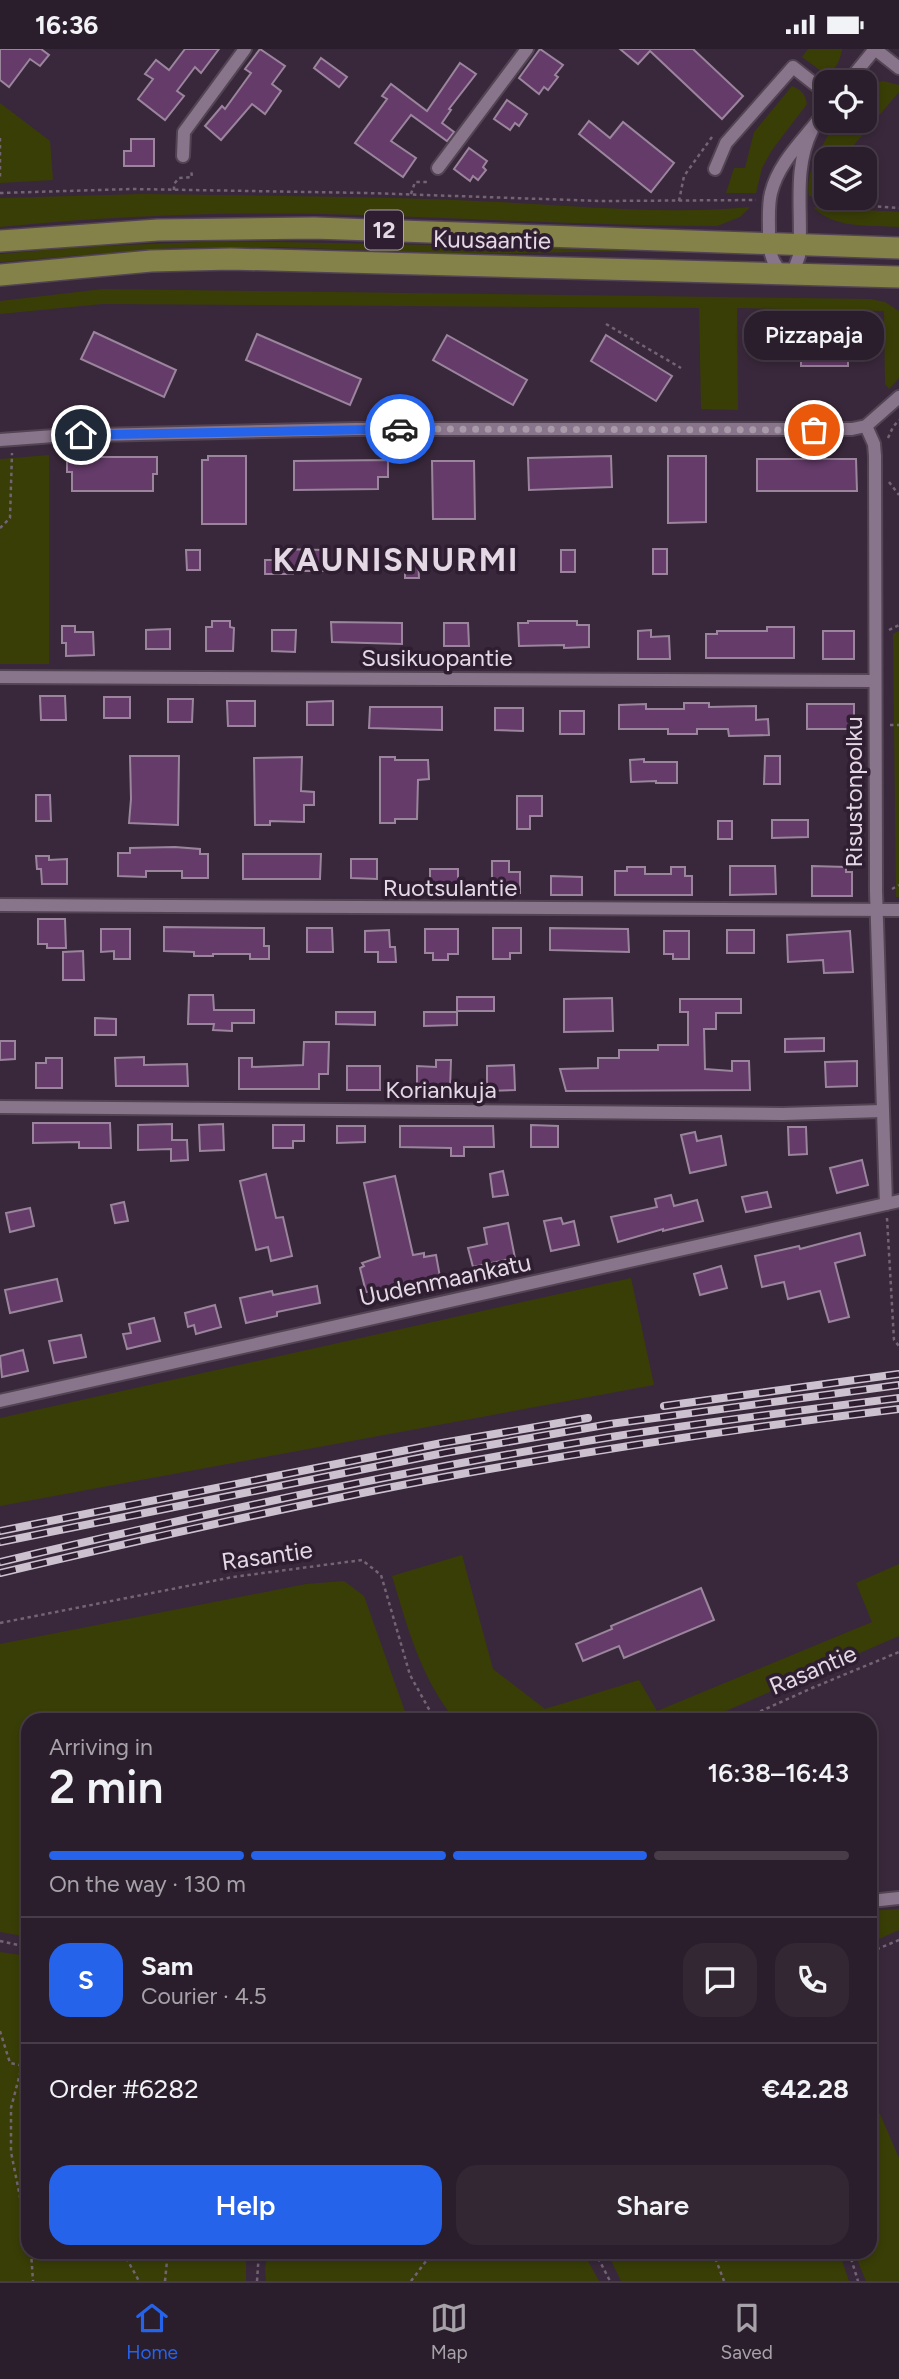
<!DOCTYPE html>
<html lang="en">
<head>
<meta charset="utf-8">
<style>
  :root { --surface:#2b1e2c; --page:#332734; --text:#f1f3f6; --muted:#a6a2a9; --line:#473c48; --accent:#2563eb }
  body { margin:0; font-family:Figtree,sans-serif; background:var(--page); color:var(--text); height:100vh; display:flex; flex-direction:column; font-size:26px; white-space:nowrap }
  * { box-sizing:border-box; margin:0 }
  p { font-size:23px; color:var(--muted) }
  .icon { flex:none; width:38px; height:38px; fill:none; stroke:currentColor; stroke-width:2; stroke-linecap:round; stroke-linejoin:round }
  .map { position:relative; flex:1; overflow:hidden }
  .details { position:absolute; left:21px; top:1664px; width:856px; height:546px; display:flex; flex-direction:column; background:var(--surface); border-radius:21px; box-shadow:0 4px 10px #0003,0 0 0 2px var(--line) }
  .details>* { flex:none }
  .buttons { position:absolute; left:814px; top:21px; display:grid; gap:14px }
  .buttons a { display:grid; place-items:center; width:63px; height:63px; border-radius:14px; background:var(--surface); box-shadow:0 4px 10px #0003,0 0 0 2px var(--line); font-size:35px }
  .pin { position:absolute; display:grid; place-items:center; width:60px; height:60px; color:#fff; margin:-30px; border:4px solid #fff; border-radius:50%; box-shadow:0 2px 7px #0007 }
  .courier { position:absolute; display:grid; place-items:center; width:70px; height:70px; margin:-35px; border:5px solid #2563eb; border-radius:50%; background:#fff; color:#222; box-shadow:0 2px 9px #0007 }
  .bubble { position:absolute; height:49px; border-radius:21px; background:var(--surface); box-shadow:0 4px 10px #0003,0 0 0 2px var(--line); font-size:23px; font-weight:600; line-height:49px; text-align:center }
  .head em { font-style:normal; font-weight:600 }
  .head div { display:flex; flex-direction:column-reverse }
  .head { display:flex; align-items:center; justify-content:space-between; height:119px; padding:0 28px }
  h1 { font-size:46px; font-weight:600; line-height:52px }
  .bar { display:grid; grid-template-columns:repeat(4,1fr); gap:10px 7px; align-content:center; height:84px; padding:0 28px }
  .bar i { height:9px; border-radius:5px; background:var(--line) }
  .bar .selected { background:var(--accent) }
  .bar p { grid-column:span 4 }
  .line { display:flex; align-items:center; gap:18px; padding:0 28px; border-top:2px solid var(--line) }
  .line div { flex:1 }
  .round { display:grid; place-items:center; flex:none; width:74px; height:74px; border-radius:21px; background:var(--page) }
  .action { display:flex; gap:14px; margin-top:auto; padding:14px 28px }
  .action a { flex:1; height:80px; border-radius:21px; background:var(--accent); color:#fff; font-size:28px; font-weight:600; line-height:80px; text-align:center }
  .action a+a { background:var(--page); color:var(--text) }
  .status { display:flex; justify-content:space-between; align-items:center; height:49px; padding:0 35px; background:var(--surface); direction:ltr }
  .status svg { height:19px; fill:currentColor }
  .tabs { display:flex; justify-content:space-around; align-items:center; height:98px; border-top:2px solid var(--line); background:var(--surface); font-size:19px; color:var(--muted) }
  .tabs a { display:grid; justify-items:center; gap:4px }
  .tabs .selected { color:var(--accent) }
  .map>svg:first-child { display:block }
</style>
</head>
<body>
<div class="status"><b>16:36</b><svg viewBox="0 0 49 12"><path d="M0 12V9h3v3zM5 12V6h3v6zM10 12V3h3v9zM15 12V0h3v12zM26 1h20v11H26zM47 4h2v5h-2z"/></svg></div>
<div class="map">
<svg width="899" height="2232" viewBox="0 0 899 2232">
  <rect width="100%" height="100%" fill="#39283b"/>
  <g fill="#393e07">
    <path d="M808 0H842C840 11 836 23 824 24L802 8Z"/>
    <path d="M883 32 899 36V43L842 110H826V148L809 147C805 119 823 96 837 72H864L865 37Z"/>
    <path d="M792 37C801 41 805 44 807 55L772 101 762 119 756 144H726L734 119H745L754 83Z"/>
    <polygon points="0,54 50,92 53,131 0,134"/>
    <path d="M142 145C261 147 380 147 499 153 582 157 667 166 750 158L740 168 717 177C586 177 455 168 324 165 216 163 108 167 0 178V149Z"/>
    <path d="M813 158 899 163V178C871 176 833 180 813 158Z"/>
    <polygon points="225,192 640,200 640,202 466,205 280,198 171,199 0,213 0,205 77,198"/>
    <polygon points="103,240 870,250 885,253 899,262 899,329 889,340 885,335 884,262 737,259 738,361 701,360 699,259 102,255 0,265 0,252"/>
    <polygon points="49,406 49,615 0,615 0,410"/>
    <polygon points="899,582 899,848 896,848 893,585"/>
    <polygon points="631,1229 654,1336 0,1457 0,1369"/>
    <path d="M462 1506 493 1620 545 1660 639 1631 657 1662 872 1573 856 1534 899 1515V1587L705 1671H455C420 1627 408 1580 392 1527Z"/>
    <polygon points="344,1532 364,1547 408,1671 28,1671 28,1888 0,1883 0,1595 306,1535"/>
    <polygon points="899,1860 899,1881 870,1894 870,1862"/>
    <polygon points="0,1903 28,1907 28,2203 246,2203 246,2232 0,2232"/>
    <polygon points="870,2042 899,2109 899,2232 866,2232 854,2203 870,2203"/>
    <polygon points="268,2203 583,2203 599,2232 266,2232 265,2220"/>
    <polygon points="607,2203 839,2203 849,2232 621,2232"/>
  </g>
  <g fill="#643b69" stroke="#9a859c" stroke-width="2">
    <polygon points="0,0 41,0 49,6 40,17 30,10 9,38 0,31"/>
    <polygon points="185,0 219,0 201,24 195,18 177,42 184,47 165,71 138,50 153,30 145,25 156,11 169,21"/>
    <polygon points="260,0 285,17 272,35 281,42 265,65 252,55 221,91 205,77 222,57 225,60 251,24 245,20"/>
    <polygon points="540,0 563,16 555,26 558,28 548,41 544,38 539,45 519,29"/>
    <polygon points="620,0 693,0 743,47 722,70 650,2 638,15"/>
    <polygon points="321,9 347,28 339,38 314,19"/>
    <polygon points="460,14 476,25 449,60 451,61 442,74 454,83 447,92 411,66 391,92 416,109 403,128 355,94 387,50 382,47 391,35 427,62"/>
    <polygon points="507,51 527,65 519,77 515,74 510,81 494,70"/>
    <polygon points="589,72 610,89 623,73 674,114 651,143 579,85"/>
    <polygon points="131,90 154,90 154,117 124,117 124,102 131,102"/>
    <polygon points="469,99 487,112 483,118 486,121 478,131 473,127 470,132 454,120"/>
    <polygon points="94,283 176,321 164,348 81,310"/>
    <polygon points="257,285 361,330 350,356 246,311"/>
    <polygon points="447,286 527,331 513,356 433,311"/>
    <polygon points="606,286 672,327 656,352 591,312"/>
    <polygon points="775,290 848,290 848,317 801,317 801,309 774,308"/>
    <polygon points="208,407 246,407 246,475 202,475 202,411 208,411"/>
    <polygon points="611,407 612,438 529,441 528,409"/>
    <polygon points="668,407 706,407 706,473 668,474"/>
    <polygon points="67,408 157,408 157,425 153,425 153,442 72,442 72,423 67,423"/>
    <polygon points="757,410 856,410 857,442 757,442"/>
    <polygon points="388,411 388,428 378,428 378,440 294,441 294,412"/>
    <polygon points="432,412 474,412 475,470 433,470"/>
    <polygon points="277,500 325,501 326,522 293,522 293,525 265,525 265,511 277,511"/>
    <rect x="653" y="500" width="14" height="25"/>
    <polygon points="186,501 200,501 200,521 187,521"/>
    <rect x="561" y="501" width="14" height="22"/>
    <polygon points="418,508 419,529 405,529 405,509"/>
    <polygon points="212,572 230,572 230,578 234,579 233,602 206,602 206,578 212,578"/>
    <polygon points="528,572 577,572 577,576 589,576 589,598 564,599 564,596 519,597 518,574 528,574"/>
    <polygon points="331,573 402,574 402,595 332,593"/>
    <polygon points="444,574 468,574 469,597 444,597"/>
    <polygon points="62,577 75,577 75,583 93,583 94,606 66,607 66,594 62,594"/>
    <polygon points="767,578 794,578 794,609 706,609 706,585 717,585 717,582 767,582"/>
    <polygon points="170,580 170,600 146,600 146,581"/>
    <polygon points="272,581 296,581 295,603 272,602"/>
    <polygon points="651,581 651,588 669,587 670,610 638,610 638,582"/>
    <rect x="823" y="582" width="31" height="28"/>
    <polygon points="40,647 65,647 66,671 41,671"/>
    <rect x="104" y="648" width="26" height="21"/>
    <polygon points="168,650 193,650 192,673 168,673"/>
    <polygon points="227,652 255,652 255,677 228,677"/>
    <polygon points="333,652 333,676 307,676 307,653"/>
    <polygon points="684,654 709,654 709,658 756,657 756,671 768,670 769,686 729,687 728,680 697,680 697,685 668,685 668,680 619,680 619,656 646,655 646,660 684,660"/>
    <rect x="807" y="655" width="47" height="25"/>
    <polygon points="370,658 442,658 442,681 369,679"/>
    <polygon points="495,659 523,659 523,682 495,681"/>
    <rect x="560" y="662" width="24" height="23"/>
    <polygon points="130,707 179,707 178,776 129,774 131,750"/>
    <polygon points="765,707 780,707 780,735 764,735"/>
    <polygon points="302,708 301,742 314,743 314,756 304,756 304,773 270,772 270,776 255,776 254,709"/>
    <polygon points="380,708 395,708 395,711 428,711 429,730 418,731 417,770 395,770 395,774 380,774"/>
    <polygon points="644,710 644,713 677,713 677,734 656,734 656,732 631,733 630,711"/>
    <polygon points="36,746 50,746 51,772 36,772"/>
    <polygon points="517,747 542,747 542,767 530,767 530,780 517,780"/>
    <polygon points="772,771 808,771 808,788 772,789"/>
    <rect x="718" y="772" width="14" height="18"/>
    <polygon points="175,798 200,800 200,805 208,805 208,829 182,829 182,822 146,822 146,828 118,827 118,804 130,804 130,799"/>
    <polygon points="243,805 321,805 320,830 243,830"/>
    <polygon points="36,807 49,807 49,811 67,810 67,835 42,835 41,820 37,820"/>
    <polygon points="351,810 377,810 377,830 351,829"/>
    <polygon points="492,812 509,812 509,823 520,823 520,844 492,843"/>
    <polygon points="730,817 775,817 776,845 730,846"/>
    <polygon points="812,817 846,818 846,823 852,823 852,847 812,847"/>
    <polygon points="627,818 645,818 645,825 671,825 671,818 685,818 685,827 692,827 692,846 615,846 615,822 627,822"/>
    <rect x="430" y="820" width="28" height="24"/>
    <polygon points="551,827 582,828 582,846 551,846"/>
    <polygon points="38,870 65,870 66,899 47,899 47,895 38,895"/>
    <polygon points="164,878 264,879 264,897 269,897 269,910 250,910 250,905 213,905 213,907 194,907 194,903 164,902"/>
    <polygon points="307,879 332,879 333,903 307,903"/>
    <polygon points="493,879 521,879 521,904 510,904 510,910 493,910"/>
    <polygon points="550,879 628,880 629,903 550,901"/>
    <polygon points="101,880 130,880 130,910 114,910 114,902 101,903"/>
    <polygon points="425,880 458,880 458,905 448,905 448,911 433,911 433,904 425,904"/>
    <polygon points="389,881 390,898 395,898 396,913 378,913 378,903 365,903 365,882"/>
    <rect x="727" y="881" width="27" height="23"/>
    <polygon points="664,882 689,882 689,910 673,910 673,905 664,905"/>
    <polygon points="850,882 853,923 824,924 823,911 788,913 787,886"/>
    <polygon points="83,902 84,931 63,931 63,903"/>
    <polygon points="189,946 213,946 214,961 254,961 254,974 232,974 232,982 213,981 214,975 188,975"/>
    <rect x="457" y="948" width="37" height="14"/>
    <polygon points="612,949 613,982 564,983 564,950"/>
    <polygon points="680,950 741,950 741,964 716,964 716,980 704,980 705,1020 732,1022 732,1012 749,1012 750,1041 566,1042 560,1020 598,1019 598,1009 619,1009 619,1001 658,1001 658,996 688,996 688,963 680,963"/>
    <polygon points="336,963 375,963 375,976 336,975"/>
    <polygon points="424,963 457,963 457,976 424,977"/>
    <polygon points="95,969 116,970 116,986 95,986"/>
    <polygon points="824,989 824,1002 785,1003 785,990"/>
    <polygon points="0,992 15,992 15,1010 0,1011"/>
    <polygon points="304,993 329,993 328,1025 319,1025 319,1040 239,1040 239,1009 252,1009 252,1018 303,1016"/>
    <polygon points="144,1008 144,1016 187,1015 188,1037 116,1037 115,1009"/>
    <polygon points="46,1009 62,1009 62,1039 36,1039 36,1014 46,1014"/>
    <polygon points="436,1011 451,1011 450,1041 417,1040 417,1017 436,1018"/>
    <polygon points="857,1012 857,1037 826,1038 825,1013"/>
    <polygon points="514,1016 515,1041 487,1042 487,1017"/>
    <rect x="347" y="1017" width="33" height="24"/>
    <polygon points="33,1074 110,1074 111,1099 79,1099 79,1093 33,1094"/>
    <polygon points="172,1075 172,1091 187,1091 188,1111 171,1112 171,1100 138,1101 138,1076"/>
    <polygon points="223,1075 224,1101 200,1102 199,1076"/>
    <polygon points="273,1076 304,1076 304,1092 293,1092 293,1099 273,1099"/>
    <polygon points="531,1076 558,1077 558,1098 531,1098"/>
    <polygon points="337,1077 365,1077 365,1093 337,1094"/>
    <polygon points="400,1077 493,1077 494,1098 464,1098 464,1107 451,1107 451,1099 400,1098"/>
    <polygon points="788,1078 806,1078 807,1105 789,1106"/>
    <polygon points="695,1083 697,1092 721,1087 726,1116 690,1124 681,1086"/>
    <polygon points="862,1111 868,1136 837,1144 830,1119"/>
    <polygon points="503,1122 508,1146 493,1148 490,1125"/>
    <polygon points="266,1125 276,1169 283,1168 292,1207 271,1212 268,1198 256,1201 240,1132"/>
    <polygon points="395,1127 413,1206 424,1204 424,1208 436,1206 440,1228 366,1243 360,1219 364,1217 362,1214 380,1208 364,1134"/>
    <polygon points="767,1143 771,1158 746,1163 742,1148"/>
    <polygon points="671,1146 674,1157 697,1151 703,1172 663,1182 663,1180 618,1193 611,1168 657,1158 655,1150"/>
    <polygon points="124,1153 128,1172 115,1174 111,1156"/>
    <polygon points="30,1159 34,1177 10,1183 6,1164"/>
    <polygon points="561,1169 563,1175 574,1172 579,1196 551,1202 544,1172"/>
    <polygon points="508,1174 515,1209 473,1218 468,1199 487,1195 484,1179"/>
    <polygon points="860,1184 865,1206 835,1214 849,1268 829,1273 820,1242 788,1250 784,1233 762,1238 755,1207 799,1197 800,1200"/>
    <polygon points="721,1217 727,1239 700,1246 694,1225"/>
    <polygon points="57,1230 62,1252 10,1264 5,1241"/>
    <polygon points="317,1237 320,1254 277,1263 277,1267 246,1274 240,1249 272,1242 273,1246"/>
    <polygon points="215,1256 221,1278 196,1285 194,1276 188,1278 185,1264"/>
    <polygon points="154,1269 160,1292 127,1300 123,1285 131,1284 129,1275"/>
    <polygon points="81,1286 86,1308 54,1314 49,1292"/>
    <polygon points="23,1301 28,1322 2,1328 0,1307"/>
    <polygon points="701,1539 714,1571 624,1609 619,1597 583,1612 576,1595 612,1580 611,1577"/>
  </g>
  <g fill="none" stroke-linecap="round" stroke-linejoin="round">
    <defs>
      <g id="minor">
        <polyline points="875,0 899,19"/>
        <polyline points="848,33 875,0"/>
        <path d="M812 81C792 121 803 165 799 207L794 221 786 226C771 217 768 199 769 182 769 170 768 156 771 144 779 111 807 88 826 61"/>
        <polyline points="183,107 184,83 245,0"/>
        <polyline points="438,119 527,0"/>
        <polyline points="715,120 726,94 793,18 826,44"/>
        <polyline points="866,377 874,395 875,407 876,842 886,1155"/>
        <polyline points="0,391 54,387 356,380 852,380 866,377 899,348"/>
        <polyline points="0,628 874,632"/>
        <polyline points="0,856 899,861"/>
        <polyline points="0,1058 783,1065 882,1062"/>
        <polyline points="0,1352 899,1152"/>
        <polyline points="871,1852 899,1849"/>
      </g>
      <g id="primary">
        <polyline points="0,192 158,181 314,179 899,199"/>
        <polyline points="0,226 151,212 231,210 899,228"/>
      </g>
    </defs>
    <use href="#minor" stroke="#534454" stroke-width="16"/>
    <use href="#primary" stroke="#534454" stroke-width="24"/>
    <g stroke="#736474" stroke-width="2.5" stroke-dasharray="3.5 3.5" stroke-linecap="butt">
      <polyline points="0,89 0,129"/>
      <polyline points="174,141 174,135 179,129 192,128 191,120"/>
      <polyline points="0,144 132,140 367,144 601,152 756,151"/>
      <polyline points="411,145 415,133 430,133"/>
      <polyline points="679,152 684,127 712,88"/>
      <polyline points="815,153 899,159"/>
      <polyline points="606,275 681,319"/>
      <polyline points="888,389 893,378 899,371"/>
      <polyline points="889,433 899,446"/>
      <polyline points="0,479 10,469 12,404"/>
      <polyline points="889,581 899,576"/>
      <polyline points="890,676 899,676"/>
      <polyline points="892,840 899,836"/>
      <polyline points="887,1169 894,1291 899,1297"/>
      <polyline points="0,1574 233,1528 362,1511 381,1526 410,1626 435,1671"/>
      <polyline points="741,1671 812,1639 899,1603"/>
      <polyline points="0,1892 28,1898"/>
      <polyline points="870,1903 899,1891"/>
      <polyline points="28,1981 22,2017 11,2059 11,2103 28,2188"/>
      <polyline points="0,1982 10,2014 28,2018"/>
      <polyline points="31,2203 33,2232"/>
      <polyline points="123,2203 139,2232"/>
      <polyline points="595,2203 610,2232"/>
      <polyline points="713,2203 724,2232"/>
      <polyline points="849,2203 858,2232"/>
      <polyline points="165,2232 167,2212 172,2203"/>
      <polyline points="257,2232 259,2203"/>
      <polyline points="411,2232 433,2203"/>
    </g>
    <use href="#minor" stroke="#89758b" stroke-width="12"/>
    <use href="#primary" stroke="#858249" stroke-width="21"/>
    <defs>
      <g id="rail">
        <polyline points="664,1357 899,1325"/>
        <polyline points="0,1482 442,1394 588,1369"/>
        <polyline points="0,1493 444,1404 610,1375 899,1336"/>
        <path d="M0 1513C202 1465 406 1421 611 1388 707 1373 803 1361 899 1349"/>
        <path d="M0 1524C149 1489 299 1455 450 1427 599 1400 749 1378 899 1360"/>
      </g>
    </defs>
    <use href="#rail" stroke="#ccc1ce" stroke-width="8"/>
    <use href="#rail" stroke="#2f1e31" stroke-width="5" stroke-dasharray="16" stroke-linecap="butt"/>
  </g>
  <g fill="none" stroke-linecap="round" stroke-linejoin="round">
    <polyline stroke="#a89aa9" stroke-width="7" stroke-dasharray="0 12.6" points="400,380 814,381"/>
    <polyline stroke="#2563eb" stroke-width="9" points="81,386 400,380"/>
  </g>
  <g text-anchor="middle" stroke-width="7" stroke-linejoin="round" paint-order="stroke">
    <rect fill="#2f1e31" stroke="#ada0ae" stroke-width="2" x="365" y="161.5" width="38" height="39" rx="5"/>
    <g font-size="23" font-weight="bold" fill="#e3d8e4">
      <text x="384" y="189">12</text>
    </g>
    <g font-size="24" fill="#e3d8e4" stroke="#2f1e31">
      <text transform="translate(492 191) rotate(1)" y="8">Kuusaantie</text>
      <text x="437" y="617">Susikuopantie</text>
      <text transform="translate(854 743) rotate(-90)" y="8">Risustonpolku</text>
      <text x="450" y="847">Ruotsulantie</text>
      <text x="441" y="1049">Koriankuja</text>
      <text transform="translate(445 1231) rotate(-12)" y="8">Uudenmaankatu</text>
      <text transform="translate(267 1507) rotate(-8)" y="8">Rasantie</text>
      <text transform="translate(813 1621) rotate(-23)" y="8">Rasantie</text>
    </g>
    <g font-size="32" font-weight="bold" letter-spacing="2" fill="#e3d8e4" stroke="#2f1e31">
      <text x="396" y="522">KAUNISNURMI</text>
    </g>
  </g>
</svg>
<div class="buttons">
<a><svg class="icon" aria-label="locate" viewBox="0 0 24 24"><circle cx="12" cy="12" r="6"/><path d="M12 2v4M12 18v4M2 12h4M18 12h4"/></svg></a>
<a><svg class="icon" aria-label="layers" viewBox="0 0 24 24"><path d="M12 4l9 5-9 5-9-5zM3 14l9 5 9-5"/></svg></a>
</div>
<div class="pin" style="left:814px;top:381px;background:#ea580c"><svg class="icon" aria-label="bag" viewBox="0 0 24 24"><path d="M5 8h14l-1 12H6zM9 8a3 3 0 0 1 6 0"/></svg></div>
<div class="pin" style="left:81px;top:386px;background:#1f2937"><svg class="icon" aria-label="home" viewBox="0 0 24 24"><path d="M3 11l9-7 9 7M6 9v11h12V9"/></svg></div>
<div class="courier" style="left:400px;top:380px"><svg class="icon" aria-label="car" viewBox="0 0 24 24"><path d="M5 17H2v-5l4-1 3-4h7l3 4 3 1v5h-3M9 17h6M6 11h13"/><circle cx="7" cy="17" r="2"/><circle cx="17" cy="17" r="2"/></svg></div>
<div class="bubble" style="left:744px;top:262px;width:140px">Pizzapaja</div>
<section class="details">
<div class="head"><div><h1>2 min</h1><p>Arriving in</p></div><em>16:38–16:43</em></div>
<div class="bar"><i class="selected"></i><i class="selected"></i><i class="selected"></i><i></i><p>On the way · 130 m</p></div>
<div class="line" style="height:126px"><b class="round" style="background:var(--accent);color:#fff">S</b><div><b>Sam</b><p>Courier · 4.5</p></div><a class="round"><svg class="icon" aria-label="chat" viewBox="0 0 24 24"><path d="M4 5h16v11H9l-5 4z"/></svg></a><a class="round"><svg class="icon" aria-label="phone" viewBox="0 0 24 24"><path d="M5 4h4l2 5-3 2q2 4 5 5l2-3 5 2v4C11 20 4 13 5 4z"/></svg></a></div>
<div class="line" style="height:91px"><div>Order #6282</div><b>€42.28</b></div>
<div class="action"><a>Help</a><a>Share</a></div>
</section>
</div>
<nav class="tabs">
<a class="selected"><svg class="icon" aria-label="home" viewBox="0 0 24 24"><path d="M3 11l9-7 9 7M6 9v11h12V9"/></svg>Home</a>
<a><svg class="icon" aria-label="map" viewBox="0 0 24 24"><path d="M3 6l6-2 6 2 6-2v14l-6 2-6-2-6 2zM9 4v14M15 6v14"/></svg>Map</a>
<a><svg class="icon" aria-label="saved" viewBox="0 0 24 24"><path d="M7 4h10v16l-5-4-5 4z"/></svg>Saved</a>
</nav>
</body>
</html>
